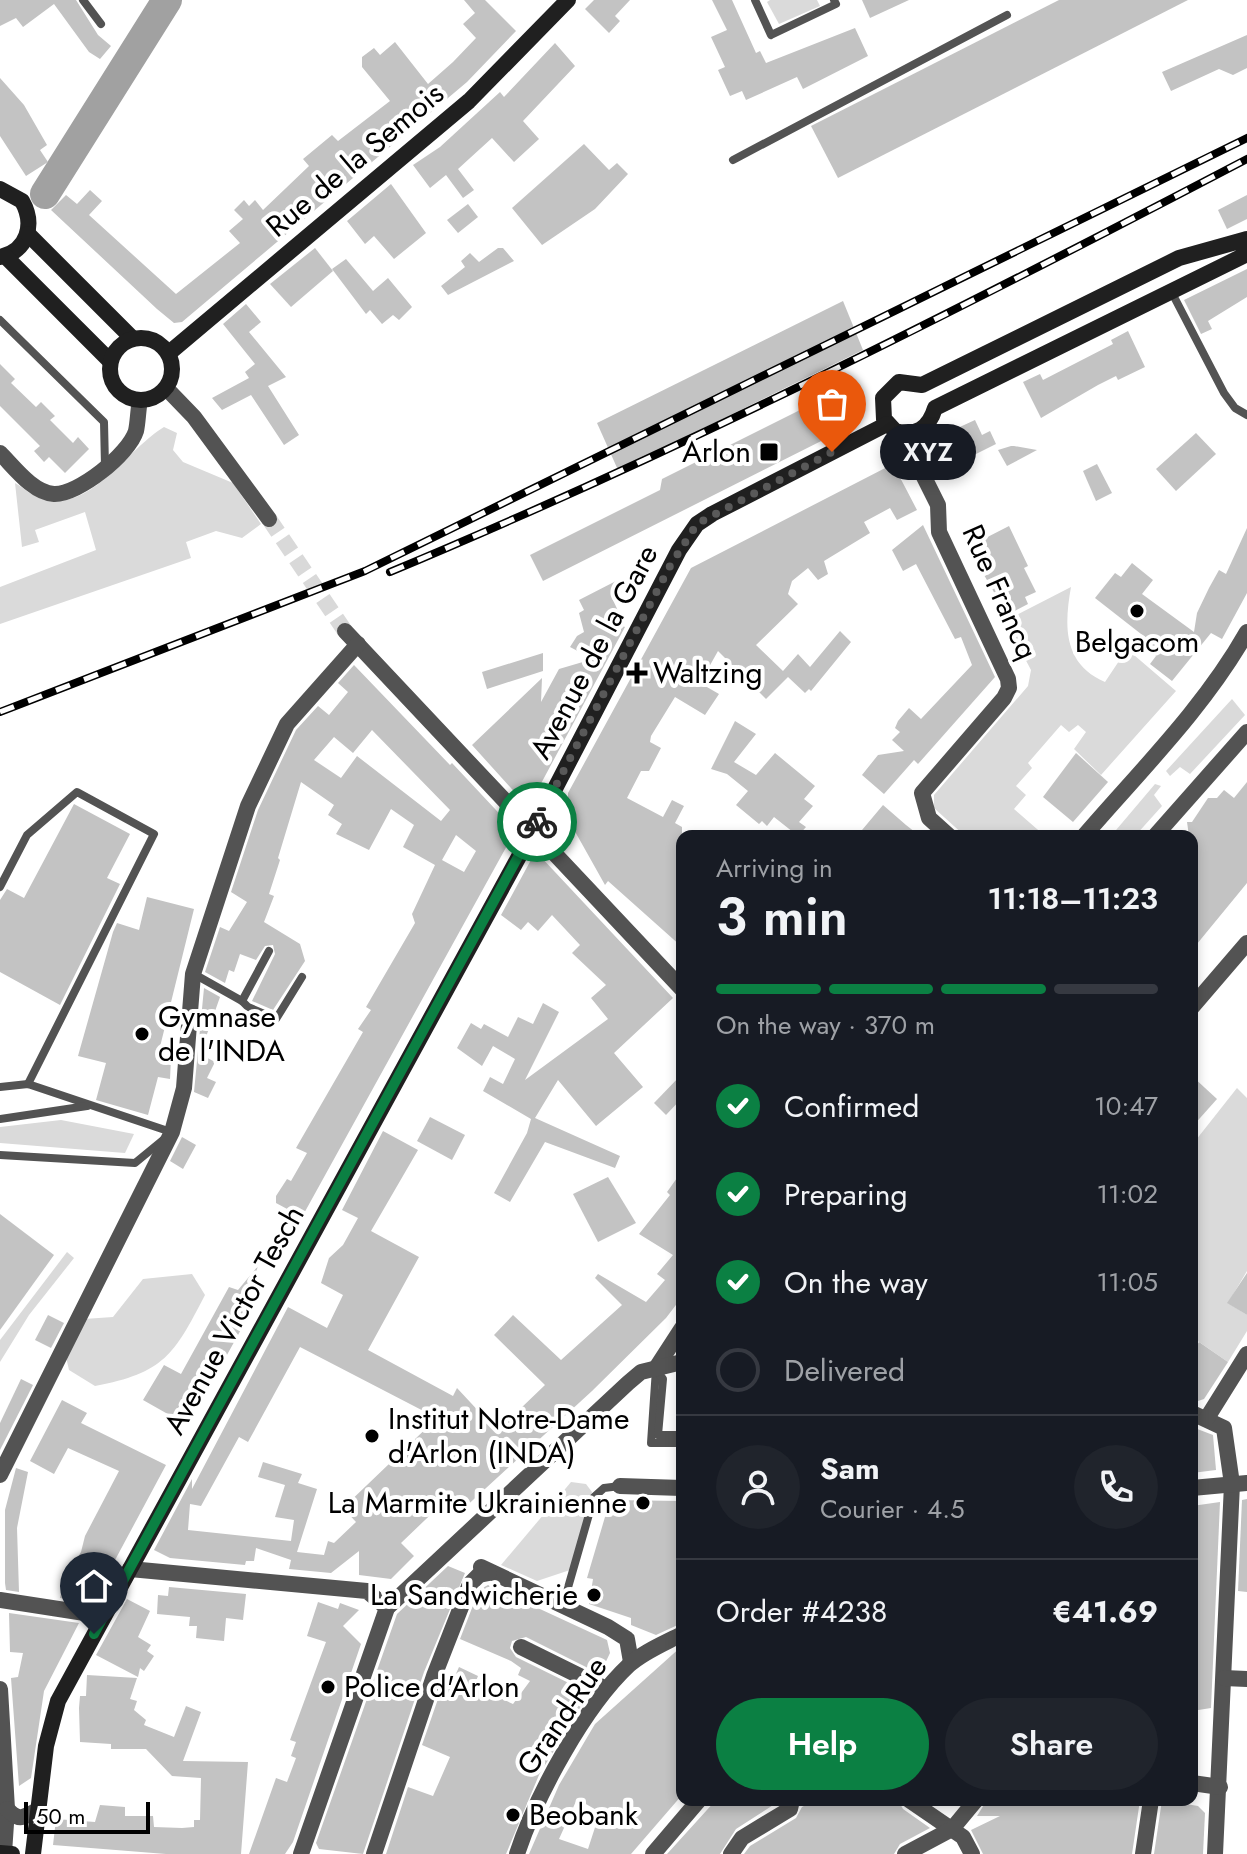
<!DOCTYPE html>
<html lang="en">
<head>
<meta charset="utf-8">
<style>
  :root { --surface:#171b24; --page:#20242c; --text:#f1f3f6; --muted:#9ea1a6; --line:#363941; --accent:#0b8043 }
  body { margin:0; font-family:Jost,sans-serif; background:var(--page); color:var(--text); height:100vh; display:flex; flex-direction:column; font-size:30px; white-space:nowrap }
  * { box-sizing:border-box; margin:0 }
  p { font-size:26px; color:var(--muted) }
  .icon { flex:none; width:44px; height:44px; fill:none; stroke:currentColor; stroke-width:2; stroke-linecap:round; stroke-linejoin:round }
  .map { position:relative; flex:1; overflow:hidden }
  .details { position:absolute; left:676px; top:830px; width:522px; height:976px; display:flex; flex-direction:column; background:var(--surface); border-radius:16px; box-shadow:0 4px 12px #0003 }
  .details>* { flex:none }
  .scale { position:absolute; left:24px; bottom:20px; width:126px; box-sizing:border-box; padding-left:8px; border:4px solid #000; border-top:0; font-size:22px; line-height:28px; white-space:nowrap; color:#000; -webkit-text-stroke:6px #fff; paint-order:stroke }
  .pin { position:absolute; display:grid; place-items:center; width:68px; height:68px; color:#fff; margin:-82px -34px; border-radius:50% 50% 50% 0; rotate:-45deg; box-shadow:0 0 8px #0007 }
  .pin .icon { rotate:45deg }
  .courier { position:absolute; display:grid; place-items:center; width:80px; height:80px; margin:-40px; border:6px solid #0b8043; border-radius:50%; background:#fff; color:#222; box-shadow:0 2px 10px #0007 }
  .bubble { position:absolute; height:56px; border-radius:28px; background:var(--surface); box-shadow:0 4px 12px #0003; font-size:26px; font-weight:600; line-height:56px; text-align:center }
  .headline em { font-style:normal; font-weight:600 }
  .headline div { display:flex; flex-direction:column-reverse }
  .headline { display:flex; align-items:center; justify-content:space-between; height:136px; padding:0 40px }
  h1 { font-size:52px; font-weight:600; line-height:60px }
  .bar { display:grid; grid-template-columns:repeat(4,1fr); gap:12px 8px; align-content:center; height:96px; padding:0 40px }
  .bar i { height:10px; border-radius:6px; background:var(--line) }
  .bar .active { background:var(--accent) }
  .bar p { grid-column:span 4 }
  .line { display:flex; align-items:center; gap:20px; padding:0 40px; border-top:2px solid var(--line) }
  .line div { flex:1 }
  .round { display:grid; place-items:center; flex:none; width:84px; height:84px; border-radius:42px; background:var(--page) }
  ol { padding:0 40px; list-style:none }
  li { display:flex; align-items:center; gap:24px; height:88px }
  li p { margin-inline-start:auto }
  li .icon { padding:8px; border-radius:50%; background:var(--accent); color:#fff; stroke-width:4 }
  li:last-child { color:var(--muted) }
  li i { width:44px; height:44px; border:4px solid var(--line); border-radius:50% }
  .primary-button { display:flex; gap:16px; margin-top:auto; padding:16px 40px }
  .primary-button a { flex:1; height:92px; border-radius:48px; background:var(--accent); color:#fff; font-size:32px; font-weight:600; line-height:92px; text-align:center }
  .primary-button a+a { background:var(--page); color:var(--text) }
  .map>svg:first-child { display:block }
</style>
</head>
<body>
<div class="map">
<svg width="1247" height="1854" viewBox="0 0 1247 1854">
  <rect width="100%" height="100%" fill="#fff"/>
  <g fill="#dadada">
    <polygon points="770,0 817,0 820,6 779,24 767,2"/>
    <path d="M164 427 177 433 173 450 183 462 233 483 261 524 242 538 216 531 186 542 191 558 0 624V587L96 550 85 512 35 530 39 542 22 547 15 483C24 488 33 497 43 499 91 513 128 448 164 427Z"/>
    <path d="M1071 587C1064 626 1063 664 1105 682L1127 649 1176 691 1101 775 1074 749 1086 732 1078 725 1069 732 1061 725 1028 763 1032 768 1016 786 1026 795 1014 809 1045 836H965L934 808V795L1028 686 1031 670 1005 621Z"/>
    <polygon points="1232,699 1245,715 1190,774 1180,767 1170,776 1166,771"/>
    <polygon points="1155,784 1161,786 1154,795 1162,806 1135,836 1111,836"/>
    <polygon points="1237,1088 1247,1098 1247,1271 1228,1303 1247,1315 1247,1331 1228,1362 1192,1337 1192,1145"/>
    <polygon points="61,1120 134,1134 125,1153 0,1143 0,1127"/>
    <polygon points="67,1252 74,1258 29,1315 0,1362 0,1340"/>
    <path d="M192 1274 205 1295C174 1355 164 1373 95 1386L69 1370 66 1357 84 1319 113 1317 143 1279Z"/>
    <polygon points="571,1482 586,1484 592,1492 570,1570 537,1581 501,1565"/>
  </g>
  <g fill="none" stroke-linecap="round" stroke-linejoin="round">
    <polyline stroke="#a1a1a1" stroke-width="30" points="45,194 167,0"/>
  </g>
  <g fill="#c3c3c3" fill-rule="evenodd">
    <polygon points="0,0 76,0 98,35 111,46 100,59 89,52 54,4 23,27 16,18 0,26"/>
    <polygon points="464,0 485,0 516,31 467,82 182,322 174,323 157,309 51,210 66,195 77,204 90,190 102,201 89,215 176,294 240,243 229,231 243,219 234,210 244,200 249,206 255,200 263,210 309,166 303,159 332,135 338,141 390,101 362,67 362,57 374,48 380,55 395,42 428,84 453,62 476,38 463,24 475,13"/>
    <polygon points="594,0 630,0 615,16 620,21 609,33 585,9"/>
    <polygon points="712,0 732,0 756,53 760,51 766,63 855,28 868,56 803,89 797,77 746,100 742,91 730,96 718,70 725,67 711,37 727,30"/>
    <polygon points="862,0 909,0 870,18"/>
    <polygon points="1059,0 1188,0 838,178 811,126"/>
    <polygon points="1247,35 1247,68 1233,75 1219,69 1171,91 1162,72"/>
    <polygon points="555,43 575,66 523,121 539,139 514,162 492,138 458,169 474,190 463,198 446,175 430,188 413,165 440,147 500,92 504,97"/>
    <polygon points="0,78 24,105 47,145 40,150 48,162 26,176 0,136"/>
    <polygon points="584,144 609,170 617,163 628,174 595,209 542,245 512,208"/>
    <polygon points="391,184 426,233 394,259 374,236 365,244 347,221"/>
    <polygon points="1247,195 1247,219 1227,229 1218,210"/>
    <polygon points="468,204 478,217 458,233 447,220"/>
    <polygon points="315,248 333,271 291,307 270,284"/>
    <polygon points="498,248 503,248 514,261 448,295 441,286 465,267 461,261 470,253 479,262"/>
    <polygon points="346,259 373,291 388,278 412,307 399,320 393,315 382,324 370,310 366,314 332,269"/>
    <polygon points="1247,269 1247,297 1208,321 1212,329 1201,334 1184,300"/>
    <polygon points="843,301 863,350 618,470 597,423"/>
    <polygon points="246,304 261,322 249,332 286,377 268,386 299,435 284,445 251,395 222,410 212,398 249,378 245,372 255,364 223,324"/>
    <polygon points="1128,331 1145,367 1118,380 1116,376 1098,385 1041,418 1023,382 1040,374 1043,380 1113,344 1111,340"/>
    <polygon points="0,364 15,379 11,383 36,407 41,402 55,416 50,420 73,443 78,437 89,449 65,473 49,457 44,462 34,451 40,446 0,406"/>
    <polygon points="840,390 845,390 861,421 543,581 530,555 660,490 662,479"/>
    <polygon points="975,420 982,435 990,431 996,444 962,461 948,439 951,431"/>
    <polygon points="1196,433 1216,454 1176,491 1156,469"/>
    <polygon points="1011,446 1014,446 1037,450 1007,466 998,450"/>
    <polygon points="893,464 917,510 897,520 890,508 864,522 870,533 824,561 828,574 818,580 808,568 792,581 788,594 798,604 756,645 783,671 798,654 810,667 840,631 851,642 811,691 809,689 805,693 788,677 766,699 718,651 700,683 719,694 705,715 675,697 651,736 650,742 661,748 649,771 641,771 627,798 663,817 672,800 684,806 675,823 682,827 682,947 608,881 605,885 568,819 568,793 691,568"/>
    <polygon points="1097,464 1112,493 1096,501 1083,471"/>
    <polygon points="923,525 995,677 918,764 914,760 884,794 862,775 878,755 904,751 892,740 900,732 895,728 898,721 909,708 921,719 972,665 961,637 955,639 916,564 903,571 892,550"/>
    <polygon points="1009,526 1028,566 1024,568 1036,592 1025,597 1028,604 1007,615 968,547"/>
    <polygon points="1247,528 1247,593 1222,639 1211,633 1172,681 1150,664 1156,656 1145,647 1150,641 1095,598 1115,573 1121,577 1132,563 1153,580 1142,594 1194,632 1197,613 1209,588 1219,570 1226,574"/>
    <polygon points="616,581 622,593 612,598 620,615 616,623 625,627 537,791 519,797 472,745 542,678 541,702 559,669 593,659 570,647 577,636 584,632 579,613 584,610 579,600"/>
    <polygon points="543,653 543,671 487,689 482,672"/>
    <path d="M354 665 450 765 452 763 511 826 514 833 302 1217 276 1203V1196L287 1179 291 1181 307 1153 296 1148 363 1032 358 1029 371 1010 366 1007 415 923 412 914 435 865 403 847 414 825 391 809 369 850 336 834 342 824 328 815 334 805 301 782 278 858 280 860 269 894 274 896 264 922 300 944 305 961 273 1010 252 1001 275 954 273 945 265 946 256 960 240 954 234 972 229 970 225 983 205 972 220 927 229 931 247 902 231 892 258 810 296 730 318 706 329 715 348 692 338 683ZM372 730 450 810 441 821 357 756 341 778 314 760 334 737 353 753ZM456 835 476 851 464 872 442 860Z"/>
    <polygon points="735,721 756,734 734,762 756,775 775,753 815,786 804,799 813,806 799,822 806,827 798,836 774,817 767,826 762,821 759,824 736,805 748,791 727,774 711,769"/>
    <polygon points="1076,753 1108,782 1073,822 1043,797"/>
    <polygon points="1247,782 1247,883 1192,950 1192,836 1189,836 1187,822 1192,822 1208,798 1217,798 1224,790 1234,798"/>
    <polygon points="74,804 130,834 107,878 120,884 60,1005 0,972 0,900 7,889 24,898"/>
    <polygon points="883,805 906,825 920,836 857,836"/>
    <polygon points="540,856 673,998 614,1053 643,1087 596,1126 558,1080 535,1118 620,1156 615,1168 545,1142 510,1202 494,1193 527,1133 531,1119 483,1091 490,1077 503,1084 515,1059 493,1046 482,1066 457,1048 471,1023 481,1029 484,1024 508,1037 518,1017 533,1024 543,1003 559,1012 525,1080 608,1019 591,998 606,985 572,953 580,945 552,915 538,931 528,922 521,930 501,915 532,858"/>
    <polygon points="147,897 194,909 158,1055 171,1058 170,1079 158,1077 148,1115 96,1100 106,1063 78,1056 113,932 117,923 139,930"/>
    <polygon points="204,988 220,997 200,1054 215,1062 207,1078 216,1082 208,1098 194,1092"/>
    <polygon points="682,1074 682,1098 666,1115 654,1103"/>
    <polygon points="1192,1076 1217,1099 1192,1127"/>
    <polygon points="430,1117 465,1135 452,1160 417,1141"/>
    <path d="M383 1131 418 1150 371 1231 419 1257 368 1350 453 1396 457 1388 497 1431 545 1385 494 1335 513 1315 561 1360 622 1305 595 1278 598 1274 646 1302 665 1280 657 1274 673 1255 639 1234 670 1195 667 1192 682 1171V1297L666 1318 592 1391 461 1511 448 1498 401 1543 414 1556 391 1579 359 1575V1551L331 1573 289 1569 291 1560 256 1548 254 1561H246L245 1565 170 1558 154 1550 192 1479V1489L288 1307 327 1328 343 1295 321 1283 329 1258 343 1245 358 1218 342 1210ZM300 1347 437 1418 343 1508 356 1522 334 1543 328 1541 324 1555 297 1552 317 1489 298 1483 302 1474 263 1462 258 1477 285 1485 275 1517 294 1520 291 1541 188 1530 190 1504 201 1506 239 1437 248 1442Z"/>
    <polygon points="182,1137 196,1145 183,1169 170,1161"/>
    <polygon points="608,1177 636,1223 598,1242 573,1194"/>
    <polygon points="0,1214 54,1255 0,1330"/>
    <polygon points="258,1266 249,1294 258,1299 202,1400 188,1391 173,1417 143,1400 164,1365 181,1374 229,1287 238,1290"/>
    <polygon points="1247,1273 1247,1315 1227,1303"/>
    <polygon points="48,1315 64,1323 51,1348 35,1340"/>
    <polygon points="1199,1342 1228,1362 1204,1399 1198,1401 1192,1398 1192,1353"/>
    <polygon points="21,1379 33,1385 0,1450 0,1423"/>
    <polygon points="62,1400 87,1413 81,1423 166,1465 92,1603 60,1598 63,1582 81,1552 85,1536 119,1471 68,1448 54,1474 30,1461"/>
    <polygon points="1192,1427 1213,1435 1216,1470 1192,1473"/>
    <polygon points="16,1468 28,1472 17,1528 19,1592 6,1590 5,1583 5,1510"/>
    <polygon points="1247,1499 1247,1592 1238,1591 1242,1500"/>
    <polygon points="610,1500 682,1501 682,1623 656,1635 631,1625 631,1618 589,1604 593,1579 587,1578"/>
    <polygon points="1220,1502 1211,1708 1192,1711 1192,1506"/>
    <polygon points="448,1566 465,1573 424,1672 363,1854 319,1849 316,1843 397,1614"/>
    <polygon points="488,1585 607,1640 610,1653 600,1674 526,1637 512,1641 510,1648 516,1657 589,1693 539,1775 506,1854 386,1854 408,1787 433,1796 450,1757 422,1745 447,1673 455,1676 459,1667 478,1676 474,1686 513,1704 530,1681 518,1675 521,1668 511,1661 460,1639 479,1590"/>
    <polygon points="169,1587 246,1594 243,1620 226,1618 224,1641 196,1638 197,1626 189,1626 190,1617 157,1614 158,1595 168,1596"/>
    <polygon points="127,1599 150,1611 138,1637 151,1645 147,1651 154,1656 144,1671 140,1668 138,1677 96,1655"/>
    <polygon points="318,1602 338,1609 340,1603 359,1610 343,1626 361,1644 293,1842 285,1854 249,1854 276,1778 287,1782 296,1758 291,1756 296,1742 290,1740 326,1642 307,1636"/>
    <polygon points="9,1613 79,1623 44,1691 31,1778 19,1786 11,1678 18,1677 23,1653 10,1652"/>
    <path d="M682 1646V1795L631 1854H529L559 1785 595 1724ZM577 1799 600 1812 588 1849 559 1839Z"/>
    <polygon points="87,1675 137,1678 130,1699 137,1701 134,1710 146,1720 144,1725 174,1737 186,1706 201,1712 183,1761 248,1762 241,1854 166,1854 53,1845 56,1819 95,1822 100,1805 125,1807 125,1816 153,1816 154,1827 182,1828 194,1827 194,1820 200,1820 201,1778 172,1776 146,1749 111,1749 111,1744 80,1742 79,1708 80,1696 86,1696"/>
    <polygon points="716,1800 762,1800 766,1805 781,1800 736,1829 720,1854 667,1854"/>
    <polygon points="815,1800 898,1800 903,1809 930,1828 900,1844 894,1854 744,1854 750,1846 796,1818 802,1807"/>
    <polygon points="987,1800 1140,1800 1132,1854 983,1854 971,1830 1000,1816 977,1816"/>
    <polygon points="1162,1800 1198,1806 1205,1813 1203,1854 1154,1854"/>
  </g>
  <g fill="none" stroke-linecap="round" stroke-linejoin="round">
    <polyline stroke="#d9d9d9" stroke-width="16" stroke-dasharray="16 8" stroke-linecap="butt" points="269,519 345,631"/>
    <g stroke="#535353" stroke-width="8">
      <polyline points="83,0 101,24"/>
      <polyline points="755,0 771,35 836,4 834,0"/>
      <polyline points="733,160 1007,15"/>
      <polyline points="1171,291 1224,393 1235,408 1247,415"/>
      <polyline points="0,320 104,422 105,466"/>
      <polyline points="0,887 27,835 77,792 154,834 28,1084"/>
      <polyline points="194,974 242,1001 269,951"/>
      <polyline points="242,1001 248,1007 276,1019 302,977"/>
      <polyline points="0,1087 28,1084 171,1132"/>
      <polyline points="0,1119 87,1106"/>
      <polyline points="0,1155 135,1163 163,1140"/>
      <polyline points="656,1369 651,1443 682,1443"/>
      <polyline points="657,1371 663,1379 658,1435 682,1435"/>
      <polyline points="563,1605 594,1497 604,1488 620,1486"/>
    </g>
    <g stroke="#535353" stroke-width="16">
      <polyline points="166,388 194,417 269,519"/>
      <polyline points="902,433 938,505 939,532 1008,679 1009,688 1004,698 922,793 929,818 949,836"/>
      <path d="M0 453C14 467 33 493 54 494 78 495 129 454 136 431 138 422 138 410 140 400"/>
      <polyline points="345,631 682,989"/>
      <path d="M1084 836C1140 771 1204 708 1247 632"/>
      <polyline points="1155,836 1247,732"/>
      <polyline points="1192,1007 1247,943"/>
      <polyline points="656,1368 682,1328"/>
      <polyline points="1192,1413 1224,1428 1232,1484 1215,1854"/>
      <polyline points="1207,1418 1247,1354"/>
      <polyline points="0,1475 172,1132 184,1088 193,974 248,806 287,724 358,644"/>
      <polyline points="620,1486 682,1488"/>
      <polyline points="1192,1488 1247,1483"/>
      <polyline points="481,1567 608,1627 627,1639 631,1662"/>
      <polyline points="130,1569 367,1591 387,1608"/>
      <polyline points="0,1600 104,1616"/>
      <polyline points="521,1647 606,1689"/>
      <polyline points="1224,1678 1247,1679"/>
      <polyline points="0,1689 7,1809 4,1853"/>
      <polyline points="1192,1783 1220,1787"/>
      <polyline points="909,1800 963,1837 972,1854"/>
      <path d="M7 1809C18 1821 23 1818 36 1811"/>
      <polyline points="301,1854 387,1608 628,1383 641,1372 682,1362"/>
      <polyline points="374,1854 434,1676 470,1584 479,1575 489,1573"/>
      <path d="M517 1854C536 1796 584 1707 629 1665 643 1652 665 1643 682 1634"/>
      <polyline points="653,1854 699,1800"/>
      <polyline points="731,1854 742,1838 790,1809 792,1800"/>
      <polyline points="905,1854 952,1829 976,1800"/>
      <polyline points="1143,1854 1151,1800"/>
    </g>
    <g stroke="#202020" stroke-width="16">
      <path d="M0 189 22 201C35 224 28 251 0 257"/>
      <polyline points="28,234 132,338"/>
      <path d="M1247 239 1179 258 922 385 899 382 883 398 884 419 895 431C916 437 929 428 935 408L1247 254"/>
      <polyline points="5,256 110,361"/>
      <circle cx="141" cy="369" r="31"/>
      <polyline points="169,353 469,101 568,0"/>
      <polyline points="0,1853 12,1854"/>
      <polyline points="33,1854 46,1746 58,1701 534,829 679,550 697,524 712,514 887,424"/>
    </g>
    <defs>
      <g id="rail">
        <path d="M390 572C683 450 966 306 1247 159"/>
        <polyline points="0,712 365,571 1247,138"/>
      </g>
    </defs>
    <use href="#rail" stroke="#000" stroke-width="8"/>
    <use href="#rail" stroke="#fff" stroke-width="5" stroke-dasharray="15" stroke-linecap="butt"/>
  </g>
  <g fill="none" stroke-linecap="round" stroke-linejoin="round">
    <polyline stroke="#595959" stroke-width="8" stroke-dasharray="0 14.4" points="537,822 670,566 697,524 832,452"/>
    <polyline stroke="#0b8043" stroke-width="10" points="94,1634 537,822"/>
  </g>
  <g fill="#000" stroke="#fff" stroke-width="3">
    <rect x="759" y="442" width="20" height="20" rx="4"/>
    <circle cx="1137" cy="611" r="8"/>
    <path d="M633 661h8v8h8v8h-8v8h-8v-8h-8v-8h8z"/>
    <circle cx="142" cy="1034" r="8"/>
    <circle cx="372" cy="1436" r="8"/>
    <circle cx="643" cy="1503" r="8"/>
    <circle cx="594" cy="1595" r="8"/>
    <circle cx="328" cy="1687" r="8"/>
    <circle cx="513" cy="1815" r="8"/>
  </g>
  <g text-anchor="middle" stroke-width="8" stroke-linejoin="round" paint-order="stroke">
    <g font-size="30" fill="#000" stroke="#fff">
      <text transform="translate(355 160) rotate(-40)" y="10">Rue de la Semois</text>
      <text transform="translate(1000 592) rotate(66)" y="10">Rue Francq</text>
      <text transform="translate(594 652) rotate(-62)" y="10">Avenue de la Gare</text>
      <text transform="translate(234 1320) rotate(-61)" y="10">Avenue Victor Tesch</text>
      <text transform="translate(562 1716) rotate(-56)" y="10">Grand-Rue</text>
    </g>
    <g font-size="30" fill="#000" stroke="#fff" text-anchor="start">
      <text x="751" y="462" text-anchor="end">Arlon</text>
      <text x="1137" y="652" text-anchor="middle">Belgacom</text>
      <text x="653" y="683">Waltzing</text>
      <text x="158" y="1027">Gymnase<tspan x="158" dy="34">de l'INDA</tspan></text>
      <text x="388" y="1429">Institut Notre-Dame<tspan x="388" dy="34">d'Arlon (INDA)</tspan></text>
      <text x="627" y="1513" text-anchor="end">La Marmite Ukrainienne</text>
      <text x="578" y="1605" text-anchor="end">La Sandwicherie</text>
      <text x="344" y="1697">Police d'Arlon</text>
      <text x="529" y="1825">Beobank</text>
    </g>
  </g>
</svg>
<div class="scale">50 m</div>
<div class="pin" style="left:832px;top:452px;background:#ea580c"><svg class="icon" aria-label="bag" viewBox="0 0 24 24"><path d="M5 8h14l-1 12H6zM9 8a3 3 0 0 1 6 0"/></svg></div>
<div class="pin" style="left:94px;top:1634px;background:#1f2937"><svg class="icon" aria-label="home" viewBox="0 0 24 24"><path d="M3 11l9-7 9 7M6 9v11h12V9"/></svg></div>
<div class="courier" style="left:537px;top:822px"><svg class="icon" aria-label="bike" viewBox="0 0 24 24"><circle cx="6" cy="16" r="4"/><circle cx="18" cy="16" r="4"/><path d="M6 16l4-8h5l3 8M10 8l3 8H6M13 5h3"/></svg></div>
<div class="bubble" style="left:880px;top:424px;width:96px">XYZ</div>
<section class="details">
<div class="headline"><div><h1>3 min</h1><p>Arriving in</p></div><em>11:18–11:23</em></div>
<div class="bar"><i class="active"></i><i class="active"></i><i class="active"></i><i></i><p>On the way · 370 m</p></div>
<ol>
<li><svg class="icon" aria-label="check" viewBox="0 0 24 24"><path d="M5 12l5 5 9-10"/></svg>Confirmed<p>10:47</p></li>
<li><svg class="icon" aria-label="check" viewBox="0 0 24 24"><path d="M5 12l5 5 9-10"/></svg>Preparing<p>11:02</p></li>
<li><svg class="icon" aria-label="check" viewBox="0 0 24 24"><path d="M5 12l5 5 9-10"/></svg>On the way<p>11:05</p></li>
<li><i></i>Delivered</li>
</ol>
<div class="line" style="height:144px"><a class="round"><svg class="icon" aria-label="person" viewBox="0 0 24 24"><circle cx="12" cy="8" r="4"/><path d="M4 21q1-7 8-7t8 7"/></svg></a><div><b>Sam</b><p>Courier · 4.5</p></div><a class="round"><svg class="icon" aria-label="phone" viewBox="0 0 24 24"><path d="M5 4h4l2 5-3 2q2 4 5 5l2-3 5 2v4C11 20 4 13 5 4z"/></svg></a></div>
<div class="line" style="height:104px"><div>Order #4238</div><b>€41.69</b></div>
<div class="primary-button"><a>Help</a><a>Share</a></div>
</section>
</div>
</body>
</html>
